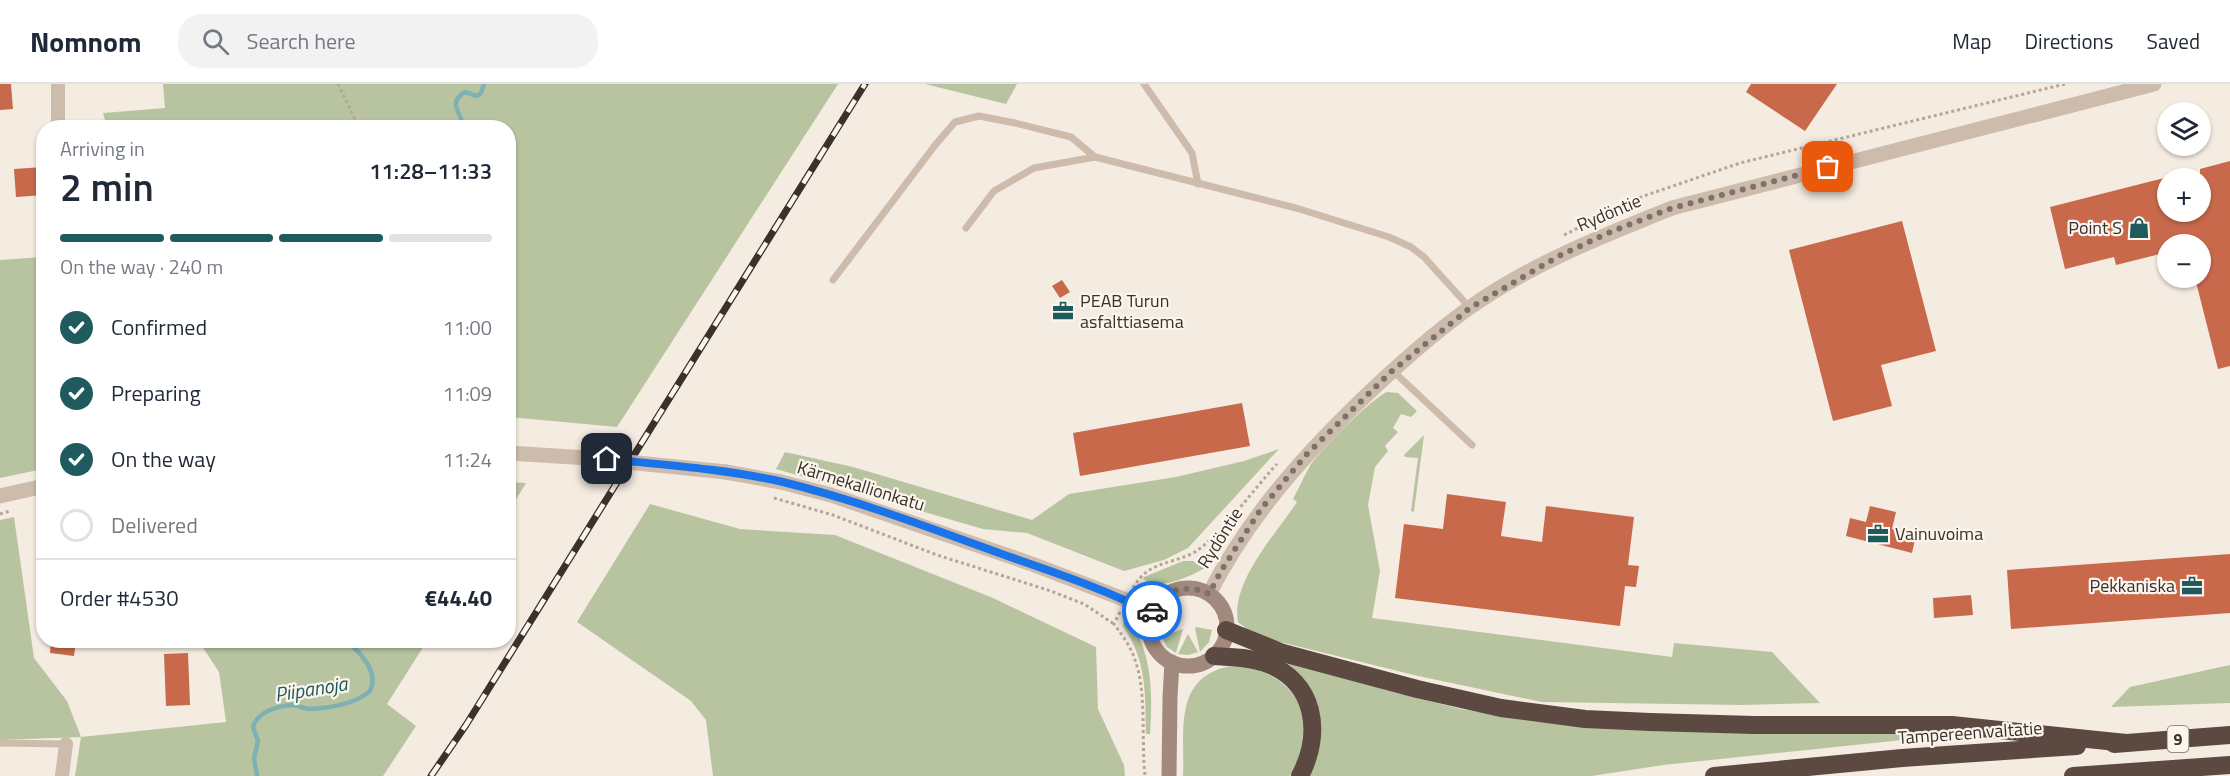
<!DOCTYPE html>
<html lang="en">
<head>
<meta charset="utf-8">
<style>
  :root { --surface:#fff; --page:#f2f2f3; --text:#1f2937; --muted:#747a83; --line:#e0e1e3; --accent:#1f5a5e }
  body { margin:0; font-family:"Titillium Web",sans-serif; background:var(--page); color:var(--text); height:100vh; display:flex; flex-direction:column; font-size:22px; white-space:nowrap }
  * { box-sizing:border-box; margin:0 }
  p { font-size:20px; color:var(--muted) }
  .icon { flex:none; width:33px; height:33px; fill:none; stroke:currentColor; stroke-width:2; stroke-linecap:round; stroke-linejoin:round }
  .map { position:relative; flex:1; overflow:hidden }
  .panel { position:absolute; left:36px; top:36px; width:480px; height:528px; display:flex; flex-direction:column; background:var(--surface); border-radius:24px; box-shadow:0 2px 4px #0004 }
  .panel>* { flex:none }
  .controls { position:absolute; left:2157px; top:18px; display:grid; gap:12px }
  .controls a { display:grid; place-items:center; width:54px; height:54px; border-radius:50%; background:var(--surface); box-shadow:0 2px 4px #0004; font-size:30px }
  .pin { position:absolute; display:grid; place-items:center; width:51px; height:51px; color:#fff; margin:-26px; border-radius:12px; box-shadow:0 3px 9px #0006 }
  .courier { position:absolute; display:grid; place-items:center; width:60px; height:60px; margin:-30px; border:4px solid #1a73e8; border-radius:50%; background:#fff; color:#222; box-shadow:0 2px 8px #0007 }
  .headline em { font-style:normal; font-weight:600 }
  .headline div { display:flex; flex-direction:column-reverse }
  .headline { display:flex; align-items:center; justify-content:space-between; height:102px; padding:0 24px }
  h1 { font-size:39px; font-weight:600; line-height:45px }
  .bar { display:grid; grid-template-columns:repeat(4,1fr); gap:9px 6px; align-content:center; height:72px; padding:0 24px }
  .bar i { height:8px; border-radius:4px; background:var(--line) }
  .bar .active { background:var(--accent) }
  .bar p { grid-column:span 4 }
  .line { display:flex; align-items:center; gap:15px; padding:0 24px; border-top:2px solid var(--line) }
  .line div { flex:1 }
  ol { padding:0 24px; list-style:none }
  li { display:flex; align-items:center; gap:18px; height:66px }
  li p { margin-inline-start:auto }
  li .icon { padding:6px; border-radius:50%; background:var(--accent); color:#fff; stroke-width:4 }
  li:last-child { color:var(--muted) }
  li i { width:33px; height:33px; border:3px solid var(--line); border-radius:50% }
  header { display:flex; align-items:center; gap:36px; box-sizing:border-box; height:84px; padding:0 30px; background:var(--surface); border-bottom:2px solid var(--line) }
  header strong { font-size:28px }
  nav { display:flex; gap:33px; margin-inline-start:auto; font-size:21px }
  .search { width:420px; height:54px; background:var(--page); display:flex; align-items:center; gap:15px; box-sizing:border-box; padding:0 21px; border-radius:24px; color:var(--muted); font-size:22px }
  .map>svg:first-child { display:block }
</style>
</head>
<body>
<header>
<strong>Nomnom</strong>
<div class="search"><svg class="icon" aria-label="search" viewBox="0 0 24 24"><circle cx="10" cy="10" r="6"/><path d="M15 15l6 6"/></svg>Search here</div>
<nav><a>Map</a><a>Directions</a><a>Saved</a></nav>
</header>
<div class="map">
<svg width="2230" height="692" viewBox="0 0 2230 692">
  <rect width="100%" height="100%" fill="#f4ebe1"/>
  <g fill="#b8c4a0">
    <polygon points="163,0 838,0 617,343 509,333 508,44 107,43 103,29 165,24"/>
    <polygon points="925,0 1017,0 1006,20"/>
    <polygon points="43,173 43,385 0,394 0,176"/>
    <path d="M1387 308 1398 309 1417 327 1411 333 1401 330 1393 344 1398 348 1385 362 1388 367 1375 383 1368 421 1380 487 1372 534 1672 573 1674 559 1772 568 1820 619 1742 621 1542 618 1418 592 1256 552 1238 538C1231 498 1275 451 1297 418L1293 415C1299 404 1304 392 1310 382 1321 365 1370 316 1387 308Z"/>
    <polygon points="1424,351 1414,427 1414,428 1411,427 1418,374 1405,373 1404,371"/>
    <polygon points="1279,365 1188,464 1164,476 1124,487 1027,449 983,445 776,385 785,368 853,383 1032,436 1069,410 1176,393 1244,377"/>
    <polygon points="509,398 526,399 509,427 508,398"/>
    <polygon points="650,420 740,445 835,451 993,514 1096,563 1098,625 1124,681 1125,692 713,692 706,636 691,617 577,538"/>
    <polygon points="14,433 34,574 67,617 81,653 226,638 219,588 198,556 427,557 387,620 416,642 383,692 75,692 81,653 0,656 0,436"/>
    <path d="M1183 477H1193L1205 484C1189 493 1160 507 1143 495L1144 493Z"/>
    <path d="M1124 533C1153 559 1153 614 1150 650H1146C1145 609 1147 577 1123 542Z"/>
    <polygon points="1196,543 1212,546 1209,558 1200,568 1195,544"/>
    <polygon points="1183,545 1176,569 1167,563 1162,553"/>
    <polygon points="1188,550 1198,568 1188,571 1178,570"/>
    <path d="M1286 576 1393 608 1461 625 1523 635 1655 646 1950 651 1663 681 1592 692H1307L1313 611C1307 597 1296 589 1284 581Z"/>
    <polygon points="2230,581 2230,619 2111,623 2130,603"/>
    <path d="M1226 583C1291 579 1327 637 1290 692H1183C1185 649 1173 596 1226 583Z"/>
  </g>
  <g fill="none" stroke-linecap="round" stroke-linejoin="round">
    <g stroke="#7fb0b2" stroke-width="4.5">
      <path d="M460 44 462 37C457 25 450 17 465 8L477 12 481 9 484 0"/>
      <path d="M257 692 254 674 258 657 253 643C257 628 277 622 292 621 298 621 304 625 310 625 329 624 354 620 369 608 381 590 360 568 346 556"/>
    </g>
  </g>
  <g fill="#c8694b">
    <polygon points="0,0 11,0 13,25 0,26"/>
    <polygon points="1751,0 1837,0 1805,47 1746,8"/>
    <polygon points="2230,77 2230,282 2218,285 2195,194 2200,194 2200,160 2168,160 2168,168 2116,181 2114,173 2065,185 2050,123 2168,93 2168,128 2200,128 2200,85"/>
    <polygon points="44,83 44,111 16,113 14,85"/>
    <polygon points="1902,137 1936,267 1881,281 1892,322 1833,337 1789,166"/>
    <polygon points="1062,196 1070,208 1060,214 1052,202"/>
    <polygon points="1242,319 1250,362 1080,392 1073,349"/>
    <polygon points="1447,410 1506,418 1501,452 1542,458 1546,422 1634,433 1628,481 1639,482 1636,503 1625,502 1620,542 1395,514 1404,440 1443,445"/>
    <polygon points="1870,422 1896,428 1892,445 1916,451 1912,469 1846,452 1850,434 1866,438"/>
    <polygon points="2230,470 2230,529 2011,545 2007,486"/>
    <polygon points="1971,511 1973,531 1934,534 1933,514"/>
    <polygon points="51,556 76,556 74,572 50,569"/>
    <polygon points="188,569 190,621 166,622 164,570"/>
  </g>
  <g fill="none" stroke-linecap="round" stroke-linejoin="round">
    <g stroke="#b9a596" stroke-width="3" stroke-dasharray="3 3" stroke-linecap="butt">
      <polyline points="338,0 359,44"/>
      <polyline points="1564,151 1638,114 1740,79 2065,0"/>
      <polyline points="774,414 833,431 937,471 1051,507 1084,520 1114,540"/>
      <polyline points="0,430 10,427"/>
      <path d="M1133 504C1148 478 1167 481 1191 470 1215 459 1257 401 1277 380"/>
      <path d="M1120 528 1114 540C1122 551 1131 563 1135 576 1147 608 1141 656 1145 692"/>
    </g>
    <g stroke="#cdbbac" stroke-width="7">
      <polyline points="1144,0 1192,69 1198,100"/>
      <polyline points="966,144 994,107 1034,84 1095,73 1296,124 1389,153 1411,163 1424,173 1470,224"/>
      <polyline points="833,196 936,60 955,38 979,32 1015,39 1071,53 1095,73"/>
      <polyline points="1393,287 1472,361"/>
      <polyline points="0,659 66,660"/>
    </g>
    <g stroke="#cdbbac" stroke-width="14">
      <polyline points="58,37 58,0"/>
      <polyline points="62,692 66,660"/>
    </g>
    <g stroke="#cdbbac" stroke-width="15">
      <polyline points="726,388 781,398 831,411 1032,480 1126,516 1151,529"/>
      <polyline points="0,412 44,402"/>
      <path d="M1209 510C1246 438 1295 381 1352 325 1389 289 1427 254 1469 224 1531 180 1602 152 1672 124L2154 0"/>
    </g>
    <g stroke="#a18a7d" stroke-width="15">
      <circle cx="1188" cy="543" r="39"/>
      <polyline points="1169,692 1170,614 1172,578"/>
    </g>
    <g stroke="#5c4a42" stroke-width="18">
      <polyline points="1226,546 1283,569 1417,605 1501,624 1585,635 1650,638 1754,641 1952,641 2126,659"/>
      <path d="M1214 572C1231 573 1248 573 1265 579 1315 597 1323 648 1300 692"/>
      <polyline points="2114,660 2230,651"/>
      <polyline points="1714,692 1902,674 2077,662"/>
      <polyline points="2073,692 2230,681"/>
    </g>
    <defs>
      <polyline id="rail" points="431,692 466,641 865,0"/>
    </defs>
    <use href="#rail" stroke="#3b302b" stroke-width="7"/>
    <use href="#rail" stroke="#fbf5ee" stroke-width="4.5" stroke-dasharray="14" stroke-linecap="butt"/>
    <polyline stroke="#cdbbac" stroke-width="15" points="508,369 588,374 726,388"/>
  </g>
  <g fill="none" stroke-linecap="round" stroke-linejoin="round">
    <path stroke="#7c716b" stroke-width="6" stroke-dasharray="0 10.8" d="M1152 527C1164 505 1186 499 1209 510L1221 487 1261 425 1307 370 1392 287 1470 224 1559 172 1608 149 1672 124 1828 83"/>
    <path stroke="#1a73e8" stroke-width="8" d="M607 375C666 381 725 385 783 398 856 416 928 443 999 469 1050 487 1103 504 1151 529L1152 527"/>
  </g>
  <defs>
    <symbol id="shop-bare" viewBox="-9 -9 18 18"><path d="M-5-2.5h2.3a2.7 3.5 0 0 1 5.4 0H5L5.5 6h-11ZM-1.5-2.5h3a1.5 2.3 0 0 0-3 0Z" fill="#1f5a5e" stroke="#fbf5ee" stroke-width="2.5" paint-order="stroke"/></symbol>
    <symbol id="office-bare" viewBox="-9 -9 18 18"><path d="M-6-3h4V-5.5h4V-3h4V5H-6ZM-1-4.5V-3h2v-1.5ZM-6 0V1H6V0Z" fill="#1f5a5e" stroke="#fbf5ee" stroke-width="2.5" paint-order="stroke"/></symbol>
  </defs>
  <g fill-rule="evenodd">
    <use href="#shop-bare" x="2124" y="129" width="30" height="30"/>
    <use href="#office-bare" x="1048" y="212" width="30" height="30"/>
    <use href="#office-bare" x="1863" y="435" width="30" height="30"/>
    <use href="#office-bare" x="2177" y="487" width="30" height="30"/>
  </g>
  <g text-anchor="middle" stroke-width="4.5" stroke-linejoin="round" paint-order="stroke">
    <rect fill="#fbf5ee" stroke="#756b66" stroke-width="1.5" x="2167.5" y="642" width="21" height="26" rx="4.5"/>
    <g font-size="16" font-weight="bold" fill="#3b302b">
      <text x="2178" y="661">9</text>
    </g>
    <g font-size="18" fill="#3b302b" stroke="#fbf5ee">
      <text transform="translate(1609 129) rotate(-23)" y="6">Rydöntie</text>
      <text transform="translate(861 402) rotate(17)" y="6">Kärmekallionkatu</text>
      <text transform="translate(1220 454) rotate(-58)" y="6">Rydöntie</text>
      <text transform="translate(1970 649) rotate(-4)" y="6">Tampereen valtatie</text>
    </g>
    <g font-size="18" fill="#3b302b" stroke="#fbf5ee" text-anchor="end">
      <text x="2122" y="150">Point S</text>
      <text x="1080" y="223" text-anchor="start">PEAB Turun<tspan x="1080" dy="21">asfalttiasema</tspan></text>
      <text x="1895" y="456" text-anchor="start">Vainuvoima</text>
      <text x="2175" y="508">Pekkaniska</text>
    </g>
    <g font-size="20" font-style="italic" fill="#1f5a5e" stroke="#fbf5ee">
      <text transform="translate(311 605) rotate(-9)" y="7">Piipanoja</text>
    </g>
  </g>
</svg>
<div class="controls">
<a><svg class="icon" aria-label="layers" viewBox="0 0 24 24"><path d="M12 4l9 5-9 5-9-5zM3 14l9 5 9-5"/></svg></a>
<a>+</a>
<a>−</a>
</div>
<div class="pin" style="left:1828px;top:83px;background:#ea580c"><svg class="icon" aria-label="bag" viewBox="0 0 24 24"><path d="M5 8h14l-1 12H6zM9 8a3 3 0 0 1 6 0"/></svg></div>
<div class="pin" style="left:607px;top:375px;background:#1f2937"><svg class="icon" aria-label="home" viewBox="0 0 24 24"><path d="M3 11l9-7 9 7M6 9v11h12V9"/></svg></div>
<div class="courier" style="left:1152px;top:527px"><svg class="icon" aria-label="car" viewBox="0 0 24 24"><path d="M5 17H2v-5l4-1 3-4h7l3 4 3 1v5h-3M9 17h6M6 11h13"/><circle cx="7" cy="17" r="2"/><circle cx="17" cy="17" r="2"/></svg></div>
<section class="panel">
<div class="headline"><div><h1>2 min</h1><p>Arriving in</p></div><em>11:28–11:33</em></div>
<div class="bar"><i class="active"></i><i class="active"></i><i class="active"></i><i></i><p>On the way · 240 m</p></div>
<ol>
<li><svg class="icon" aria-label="check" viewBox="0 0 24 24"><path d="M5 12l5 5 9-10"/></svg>Confirmed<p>11:00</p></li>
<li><svg class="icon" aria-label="check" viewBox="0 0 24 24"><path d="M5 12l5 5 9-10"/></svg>Preparing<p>11:09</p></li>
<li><svg class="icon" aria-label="check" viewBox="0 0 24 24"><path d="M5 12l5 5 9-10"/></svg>On the way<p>11:24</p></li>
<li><i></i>Delivered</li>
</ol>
<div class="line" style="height:78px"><div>Order #4530</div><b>€44.40</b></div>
</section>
</div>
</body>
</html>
